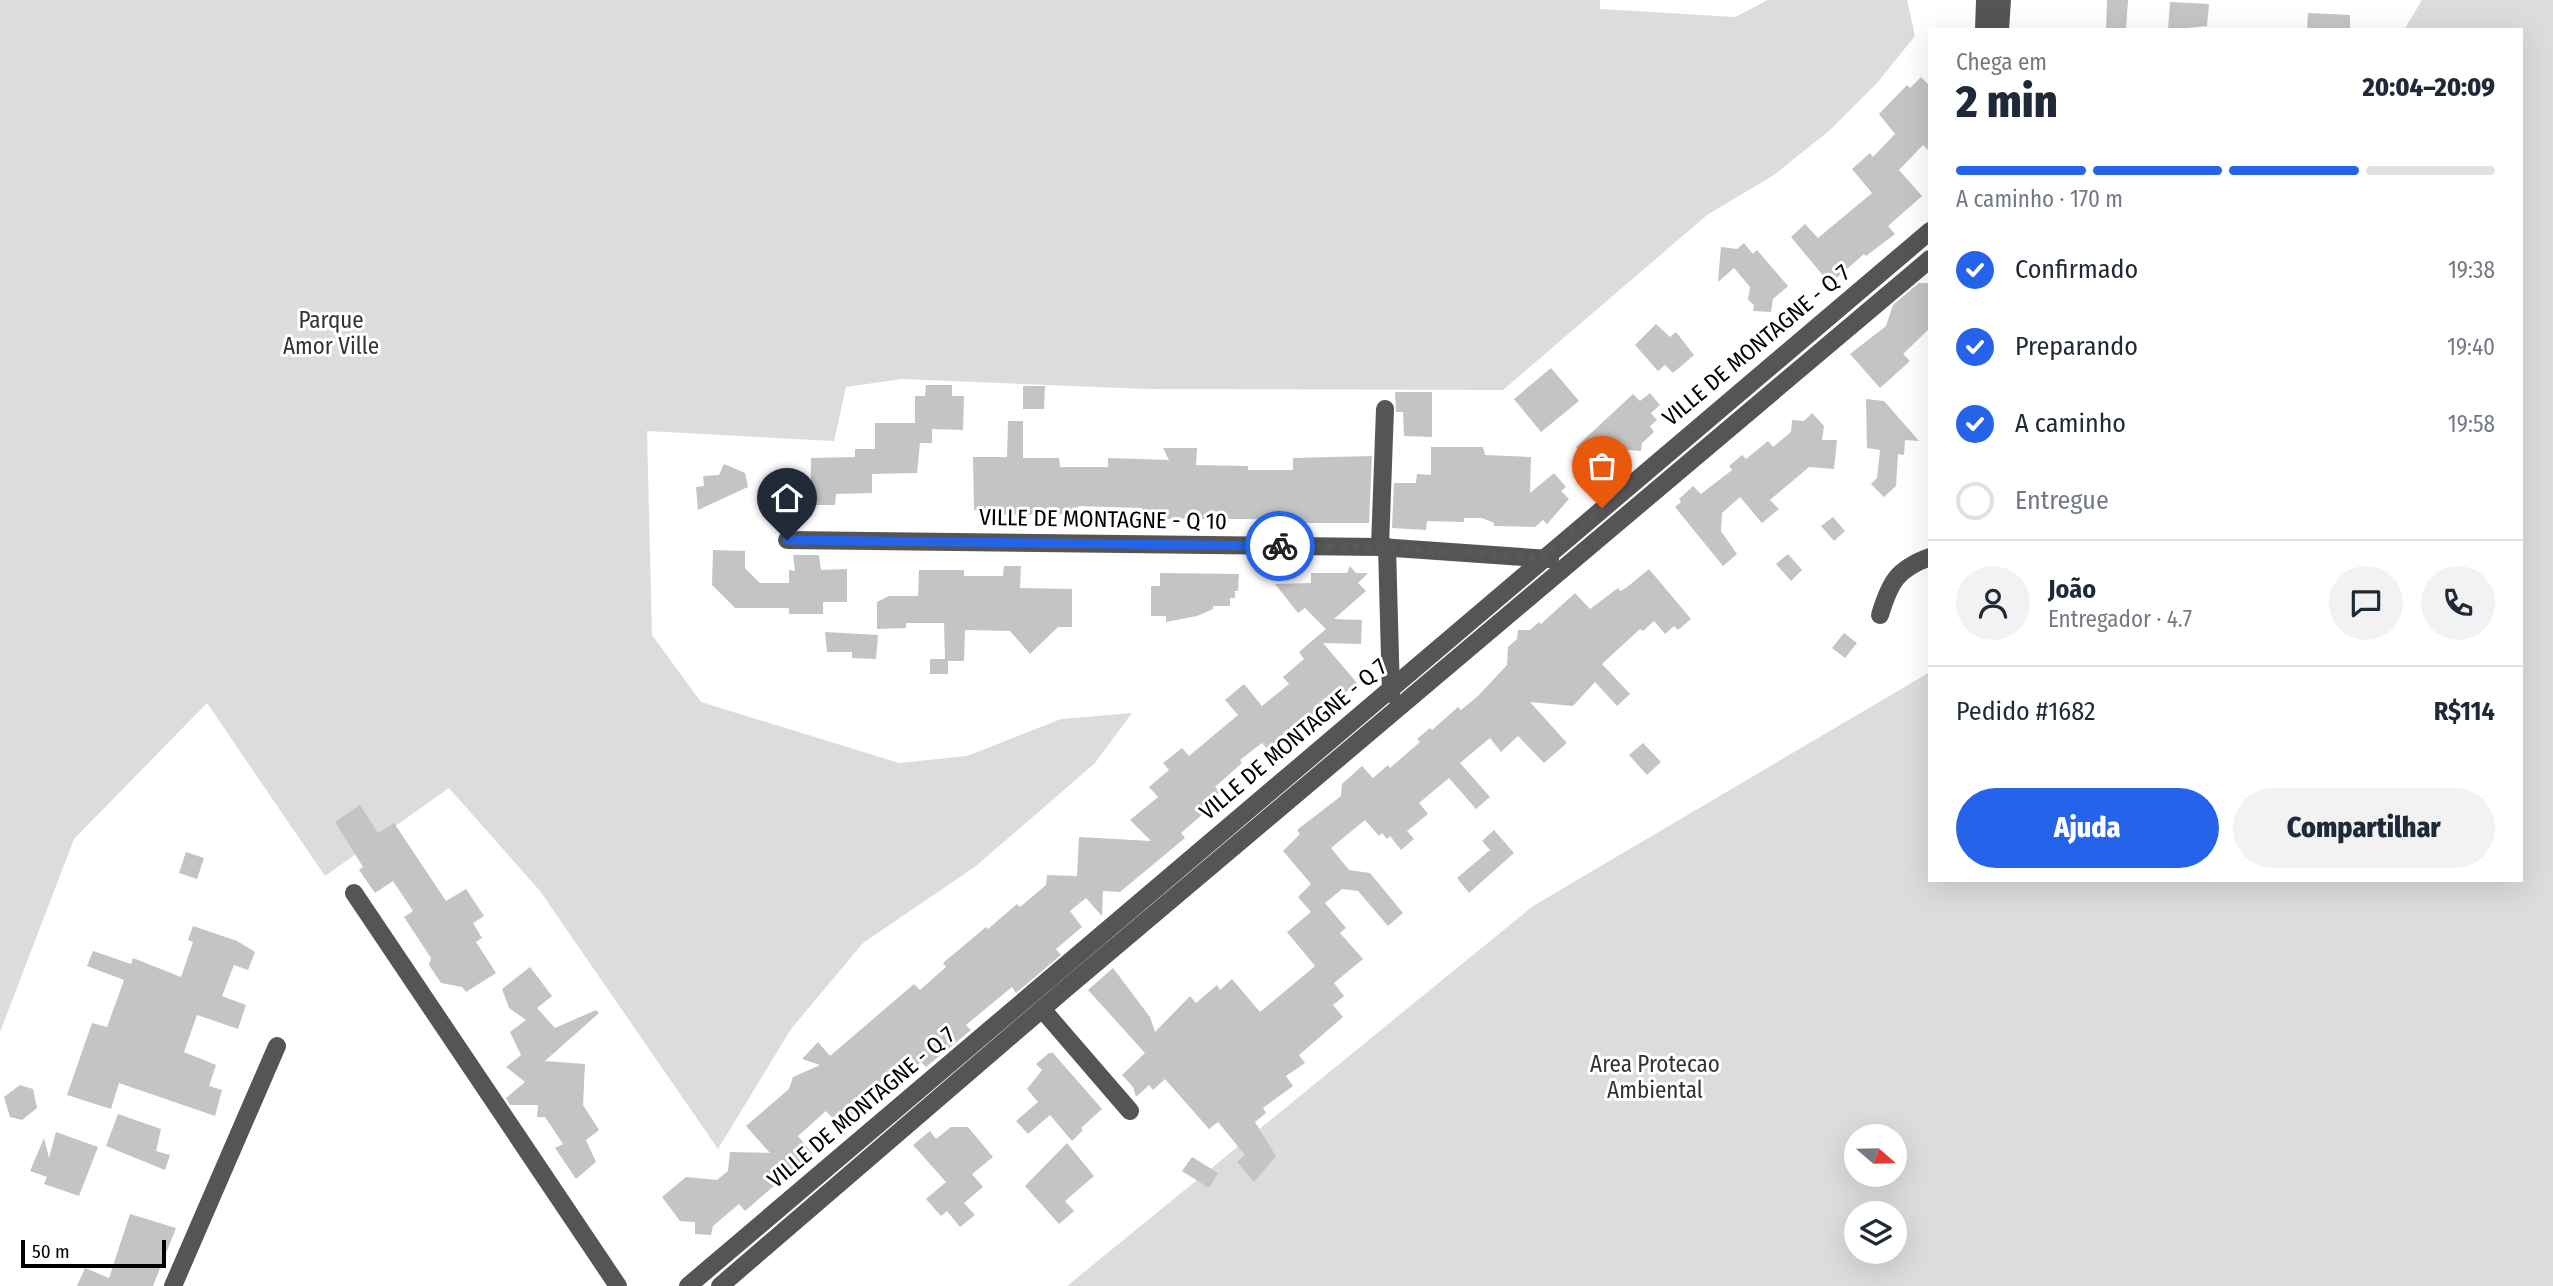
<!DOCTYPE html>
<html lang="pt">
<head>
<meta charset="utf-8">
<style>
  :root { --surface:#fff; --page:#f2f2f3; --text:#1f2937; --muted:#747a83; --line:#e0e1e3; --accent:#2563eb }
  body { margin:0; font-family:"Fira Sans Condensed",sans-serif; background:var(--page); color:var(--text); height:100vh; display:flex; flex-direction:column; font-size:26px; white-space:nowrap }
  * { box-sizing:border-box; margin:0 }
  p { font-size:23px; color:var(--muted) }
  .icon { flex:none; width:38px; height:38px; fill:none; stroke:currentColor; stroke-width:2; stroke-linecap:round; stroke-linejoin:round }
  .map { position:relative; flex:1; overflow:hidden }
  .panel { position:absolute; left:1928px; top:28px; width:595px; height:854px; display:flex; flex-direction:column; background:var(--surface); border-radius:0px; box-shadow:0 7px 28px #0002 }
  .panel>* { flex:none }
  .needle { width:46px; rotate:110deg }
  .tools { position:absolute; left:1844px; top:1124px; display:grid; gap:14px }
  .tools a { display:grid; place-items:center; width:63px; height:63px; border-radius:50%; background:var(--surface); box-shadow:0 7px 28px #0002; font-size:35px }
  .scale { position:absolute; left:21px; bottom:18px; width:145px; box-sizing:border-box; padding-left:7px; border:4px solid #000; border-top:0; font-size:19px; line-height:24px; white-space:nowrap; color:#000; -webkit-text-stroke:5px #fff; paint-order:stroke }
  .pin { position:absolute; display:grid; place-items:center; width:60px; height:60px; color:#fff; margin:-72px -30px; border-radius:50% 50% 50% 0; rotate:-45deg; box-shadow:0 0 7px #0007 }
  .pin .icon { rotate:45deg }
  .courier { position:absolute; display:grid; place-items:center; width:70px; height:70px; margin:-35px; border:5px solid #2563eb; border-radius:50%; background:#fff; color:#222; box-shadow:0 2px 9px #0007 }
  .head em { font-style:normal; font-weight:800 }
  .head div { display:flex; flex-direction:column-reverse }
  .head { display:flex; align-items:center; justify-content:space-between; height:119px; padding:0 28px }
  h1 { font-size:46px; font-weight:800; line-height:52px }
  .bar { display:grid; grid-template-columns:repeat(4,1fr); gap:10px 7px; align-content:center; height:84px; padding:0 28px }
  .bar i { height:9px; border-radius:5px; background:var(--line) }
  .bar .on { background:var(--accent) }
  .bar p { grid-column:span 4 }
  .line { display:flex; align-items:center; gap:18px; padding:0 28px; border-top:2px solid var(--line) }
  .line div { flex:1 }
  .round { display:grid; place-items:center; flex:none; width:74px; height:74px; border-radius:37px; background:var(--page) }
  ol { padding:0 28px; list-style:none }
  li { display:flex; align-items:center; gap:21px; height:77px }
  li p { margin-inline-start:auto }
  li .icon { padding:7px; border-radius:50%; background:var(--accent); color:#fff; stroke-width:4 }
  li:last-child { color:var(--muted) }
  li i { width:38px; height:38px; border:4px solid var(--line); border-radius:50% }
  .button { display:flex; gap:14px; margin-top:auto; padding:14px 28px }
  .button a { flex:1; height:80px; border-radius:42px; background:var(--accent); color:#fff; font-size:28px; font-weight:800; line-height:80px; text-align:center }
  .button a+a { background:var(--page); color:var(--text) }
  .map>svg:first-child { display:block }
</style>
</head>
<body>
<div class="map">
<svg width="2553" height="1286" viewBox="0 0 2553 1286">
  <rect width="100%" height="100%" fill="#fff"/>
  <g fill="#dcdcdc" fill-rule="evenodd">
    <polygon points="0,0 1600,0 1600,9 1735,17 1768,0 1907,0 1915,36 1877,83 1830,130 1774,175 1707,215 1503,390 1147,389 902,379 846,387 834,441 647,431 652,635 701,702 899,763 967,756 1061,719 1132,713 1095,763 976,866 863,943 791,1029 718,1149 540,891 449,788 325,876 207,703 74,839 0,1032"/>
    <path d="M2422 0H2553V1286H1067L1533 906 1930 672V880H2522V30H2404ZM1857 1136H1895V1174H1857ZM1857 1213H1895V1251H1857Z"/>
  </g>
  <g fill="#c4c4c4">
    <polygon points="2107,0 2128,0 2126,30 2106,30"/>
    <polygon points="2170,2 2209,4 2207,26 2168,30"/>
    <polygon points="2308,13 2350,15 2350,30 2307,30"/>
    <polygon points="1921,77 1930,86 1930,152 1923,145 1899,170 1922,196 1888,226 1895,234 1866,256 1864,254 1830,284 1791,237 1805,224 1818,238 1872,193 1852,169 1870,153 1873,157 1895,134 1879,114 1907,85 1910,88"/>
    <polygon points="1744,243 1753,254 1757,250 1788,286 1773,299 1771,312 1753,311 1754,305 1748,300 1750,287 1734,268 1718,282 1721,247 1737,249"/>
    <polygon points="1919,283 1930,283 1930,328 1903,354 1910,361 1880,388 1850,354 1886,326 1893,305"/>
    <polygon points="1656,324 1670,337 1676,332 1694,355 1673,373 1665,365 1658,371 1635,345"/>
    <polygon points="1551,368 1579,401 1541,432 1514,399"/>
    <polygon points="926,385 952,385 952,396 964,396 963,430 932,429 932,443 920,443 917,473 872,474 872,493 836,494 835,505 810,505 811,458 855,457 855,449 875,449 875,423 915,423 915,396 925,396"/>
    <polygon points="1023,386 1045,386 1044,409 1023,409"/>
    <polygon points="1395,392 1432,392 1432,437 1404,436 1403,412 1396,412"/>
    <polygon points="1650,393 1660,405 1651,413 1657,420 1650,426 1654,432 1642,443 1641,451 1628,450 1599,474 1576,447 1633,394 1640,401"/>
    <polygon points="1866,399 1884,401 1919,441 1905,440 1904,455 1898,454 1896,486 1884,497 1871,484 1877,478 1880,450 1867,448"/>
    <polygon points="1812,413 1824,426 1822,440 1837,440 1834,469 1809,467 1770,500 1779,509 1762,523 1740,497 1722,513 1721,531 1737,554 1723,566 1675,507 1681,502 1679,499 1693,486 1701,494 1732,470 1729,466 1742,455 1746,459 1768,441 1773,447 1791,432 1792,420 1804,421"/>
    <polygon points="1008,421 1023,421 1023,458 1059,458 1060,467 1108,467 1108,458 1169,460 1163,448 1197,448 1196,465 1248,466 1248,470 1293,470 1293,458 1372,456 1369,523 1285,523 1285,520 1248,519 1142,519 1142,508 1108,507 1078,506 1078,514 1000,515 1000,512 974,510 973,457 1007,457"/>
    <polygon points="1431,447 1483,447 1485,455 1531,457 1530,493 1554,473 1566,487 1561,491 1569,499 1547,524 1543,520 1535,527 1494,526 1494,523 1482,518 1464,518 1464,522 1427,521 1426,530 1392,528 1394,483 1416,483 1417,474 1431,475"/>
    <polygon points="724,464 745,473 748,487 698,510 696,487 704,486 703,476 719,475"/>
    <polygon points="1833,517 1845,531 1834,541 1821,526"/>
    <polygon points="713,550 745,551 745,568 760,583 789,583 789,570 795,571 793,555 819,555 821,570 847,569 847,602 823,602 823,614 789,614 789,608 735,608 712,585"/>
    <polygon points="1788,554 1802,570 1791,581 1776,564"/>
    <polygon points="1004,566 1021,566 1020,588 1072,589 1072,627 1058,627 1030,654 1010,631 965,630 964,661 948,661 948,674 930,674 930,659 945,659 944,623 906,623 906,628 877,629 877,602 889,596 918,596 919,570 964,570 964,576 1003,576"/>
    <polygon points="1350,566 1356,573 1368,573 1358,583 1366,591 1334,619 1362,620 1361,644 1323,643 1357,683 1271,753 1262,743 1240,760 1242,763 1215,787 1220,792 1214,797 1218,801 1181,833 1185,838 1120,892 1103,891 1102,916 1086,898 1070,911 1082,927 1056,949 1061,955 1016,993 1012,987 966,1025 971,1030 926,1067 921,1062 904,1076 899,1071 868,1098 872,1102 838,1124 826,1111 798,1136 812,1153 745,1211 739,1204 713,1226 711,1235 695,1234 695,1222 680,1221 662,1197 686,1177 717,1180 728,1171 730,1152 770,1153 746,1126 789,1089 793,1077 820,1065 802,1059 818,1042 830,1056 914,984 920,990 946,967 943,963 986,927 988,929 1017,904 1020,907 1046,885 1047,875 1077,876 1079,837 1151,841 1130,820 1158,797 1149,787 1169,770 1163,763 1182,748 1189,756 1238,715 1225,700 1244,684 1262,706 1289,684 1283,677 1304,659 1299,652 1326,629 1305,608 1298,613 1275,584 1311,583 1311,573 1347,573"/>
    <polygon points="1649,569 1691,619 1678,630 1674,626 1665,634 1654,621 1643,631 1640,629 1602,664 1630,694 1617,706 1595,682 1573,706 1530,702 1567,743 1544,763 1518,736 1501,752 1490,738 1460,763 1490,797 1476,809 1449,778 1419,803 1428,814 1407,831 1414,839 1401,850 1390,836 1387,839 1382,833 1379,836 1365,820 1331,848 1349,870 1370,873 1403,913 1388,926 1358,891 1342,889 1325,903 1346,928 1340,933 1363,959 1334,983 1344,996 1333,1005 1343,1017 1299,1055 1305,1063 1286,1076 1293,1086 1263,1108 1266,1113 1255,1122 1276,1156 1254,1182 1237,1162 1245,1155 1218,1122 1209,1129 1165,1079 1153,1090 1149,1085 1136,1097 1133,1087 1122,1075 1145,1053 1088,990 1113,968 1150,1017 1155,1032 1190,996 1196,1003 1217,985 1220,990 1232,979 1260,1012 1315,966 1287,932 1311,912 1298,897 1311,884 1283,851 1300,834 1297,830 1341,796 1342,784 1362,766 1373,778 1388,765 1390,768 1420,742 1417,739 1430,728 1432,730 1458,707 1461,710 1478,696 1507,665 1508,647 1517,639 1518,630 1530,630 1539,622 1541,624 1575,593 1590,609 1618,588 1620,591 1626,588"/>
    <polygon points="1160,573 1239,574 1238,591 1235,591 1235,598 1230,598 1230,606 1213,606 1213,609 1197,616 1166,622 1166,616 1151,616 1151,586 1160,586"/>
    <polygon points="825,632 878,635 876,659 852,658 852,652 827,652"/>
    <polygon points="1844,633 1857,643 1845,658 1832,648"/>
    <polygon points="1643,743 1661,762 1647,775 1629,755"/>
    <polygon points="360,805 378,833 394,823 446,901 466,889 484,916 473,923 482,938 476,942 496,973 466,992 462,987 441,983 429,965 431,958 404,917 413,911 393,881 375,893 359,870 363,867 335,822"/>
    <polygon points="1494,830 1514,853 1469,893 1457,878 1490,850 1482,841"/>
    <polygon points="186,852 204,858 197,879 179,873"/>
    <polygon points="193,926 237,941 255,952 248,970 234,965 222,996 246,1005 238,1029 197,1015 184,1052 216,1065 209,1086 222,1090 215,1116 119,1083 111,1109 67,1095 92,1023 107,1027 124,980 87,966 93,951 131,964 133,958 181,977 193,942 188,940"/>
    <polygon points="530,967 552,996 537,1008 555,1028 596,1010 599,1013 545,1061 585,1064 583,1105 599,1130 586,1140 596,1162 576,1179 555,1148 563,1144 545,1117 537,1117 538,1105 510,1105 506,1098 525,1082 506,1067 521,1055 510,1032 526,1020 509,1008 502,989"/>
    <polygon points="1049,1053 1053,1053 1102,1109 1081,1128 1083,1130 1072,1141 1050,1115 1028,1134 1016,1121 1038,1102 1027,1089 1042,1070 1036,1064"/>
    <polygon points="20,1085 33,1089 37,1108 22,1120 10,1117 4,1097"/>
    <polygon points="118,1114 161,1129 156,1151 170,1155 165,1170 106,1146"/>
    <polygon points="951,1127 968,1127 993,1157 972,1174 983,1187 964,1203 975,1215 960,1227 947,1211 941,1216 926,1199 946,1182 913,1145 930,1131 936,1139"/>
    <polygon points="56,1132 98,1147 79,1196 44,1184 47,1177 30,1171 44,1138 49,1158"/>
    <polygon points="1067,1143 1094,1176 1065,1201 1074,1211 1059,1224 1025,1186"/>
    <polygon points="1192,1157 1218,1173 1209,1188 1182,1171"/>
    <polygon points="130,1214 176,1228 153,1286 77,1286 85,1268 109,1278"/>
  </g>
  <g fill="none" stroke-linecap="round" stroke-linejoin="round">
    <g stroke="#555" stroke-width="18">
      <polyline points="1984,30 1985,0"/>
      <polyline points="2000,30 2002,0"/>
      <polyline points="787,540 1380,547 1550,559"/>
      <polyline points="1380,547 1385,409"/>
      <polyline points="1387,547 1391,694"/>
      <path d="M1880 615C1890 582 1897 569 1930 557"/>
      <polyline points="354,893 618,1286"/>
      <polyline points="1042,1009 1130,1111"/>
      <polyline points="173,1286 277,1046"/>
      <polyline points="688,1286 1930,231"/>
      <polyline points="720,1286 1063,991 1930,259"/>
    </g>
  </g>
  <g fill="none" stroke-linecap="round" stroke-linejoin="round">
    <polyline stroke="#595959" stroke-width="7" stroke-dasharray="0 12.6" points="1280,546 1380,547 1543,558 1602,508"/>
    <polyline stroke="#2563eb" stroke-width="9" points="787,540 1280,546"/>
  </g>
  <g text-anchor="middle" stroke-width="6" stroke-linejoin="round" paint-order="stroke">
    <g font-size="23" fill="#333" stroke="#fff">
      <text x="331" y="328">Parque<tspan x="331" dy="26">Amor Ville</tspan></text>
      <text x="1655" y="1072">Area Protecao<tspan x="1655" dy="26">Ambiental</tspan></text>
    </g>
    <g font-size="23" fill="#000" stroke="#fff">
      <text transform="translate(1756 345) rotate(-40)" y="8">VILLE DE MONTAGNE - Q 7</text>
      <text transform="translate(1103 519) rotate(1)" y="8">VILLE DE MONTAGNE - Q 10</text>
      <text transform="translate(1293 739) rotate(-40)" y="8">VILLE DE MONTAGNE - Q 7</text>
      <text transform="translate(861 1107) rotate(-40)" y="8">VILLE DE MONTAGNE - Q 7</text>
    </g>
  </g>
</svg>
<div class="tools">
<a><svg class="needle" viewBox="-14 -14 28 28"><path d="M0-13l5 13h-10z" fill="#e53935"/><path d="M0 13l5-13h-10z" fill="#747a83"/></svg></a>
<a><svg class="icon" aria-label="layers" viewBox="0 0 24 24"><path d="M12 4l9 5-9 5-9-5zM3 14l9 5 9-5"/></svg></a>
</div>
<div class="scale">50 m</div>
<div class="pin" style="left:1602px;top:508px;background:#ea580c"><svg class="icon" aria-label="bag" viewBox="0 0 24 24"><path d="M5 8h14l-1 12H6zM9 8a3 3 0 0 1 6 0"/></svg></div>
<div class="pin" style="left:787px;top:540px;background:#1f2937"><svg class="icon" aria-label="home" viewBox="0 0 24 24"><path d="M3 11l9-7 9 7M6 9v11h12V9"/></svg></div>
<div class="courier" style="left:1280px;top:546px"><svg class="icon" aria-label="bike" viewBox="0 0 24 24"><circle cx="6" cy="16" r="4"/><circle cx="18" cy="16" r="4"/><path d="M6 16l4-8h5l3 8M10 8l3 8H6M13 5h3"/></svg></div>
<section class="panel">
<div class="head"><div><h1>2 min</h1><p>Chega em</p></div><em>20:04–20:09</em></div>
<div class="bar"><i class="on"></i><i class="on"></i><i class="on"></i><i></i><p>A caminho · 170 m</p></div>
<ol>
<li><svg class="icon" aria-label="check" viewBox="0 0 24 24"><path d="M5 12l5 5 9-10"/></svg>Confirmado<p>19:38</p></li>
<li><svg class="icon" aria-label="check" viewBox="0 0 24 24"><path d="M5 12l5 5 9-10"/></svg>Preparando<p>19:40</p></li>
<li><svg class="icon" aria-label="check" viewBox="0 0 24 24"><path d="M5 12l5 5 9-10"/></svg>A caminho<p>19:58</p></li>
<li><i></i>Entregue</li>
</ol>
<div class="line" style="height:126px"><a class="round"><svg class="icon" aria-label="person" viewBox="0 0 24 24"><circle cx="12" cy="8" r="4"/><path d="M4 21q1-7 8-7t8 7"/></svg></a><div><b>João</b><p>Entregador · 4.7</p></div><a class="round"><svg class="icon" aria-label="chat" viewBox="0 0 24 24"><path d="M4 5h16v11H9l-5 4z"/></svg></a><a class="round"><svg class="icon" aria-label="phone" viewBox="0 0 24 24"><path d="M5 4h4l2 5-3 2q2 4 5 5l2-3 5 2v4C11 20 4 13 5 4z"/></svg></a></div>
<div class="line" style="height:91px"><div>Pedido #1682</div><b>R$114</b></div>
<div class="button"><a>Ajuda</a><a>Compartilhar</a></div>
</section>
</div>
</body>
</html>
